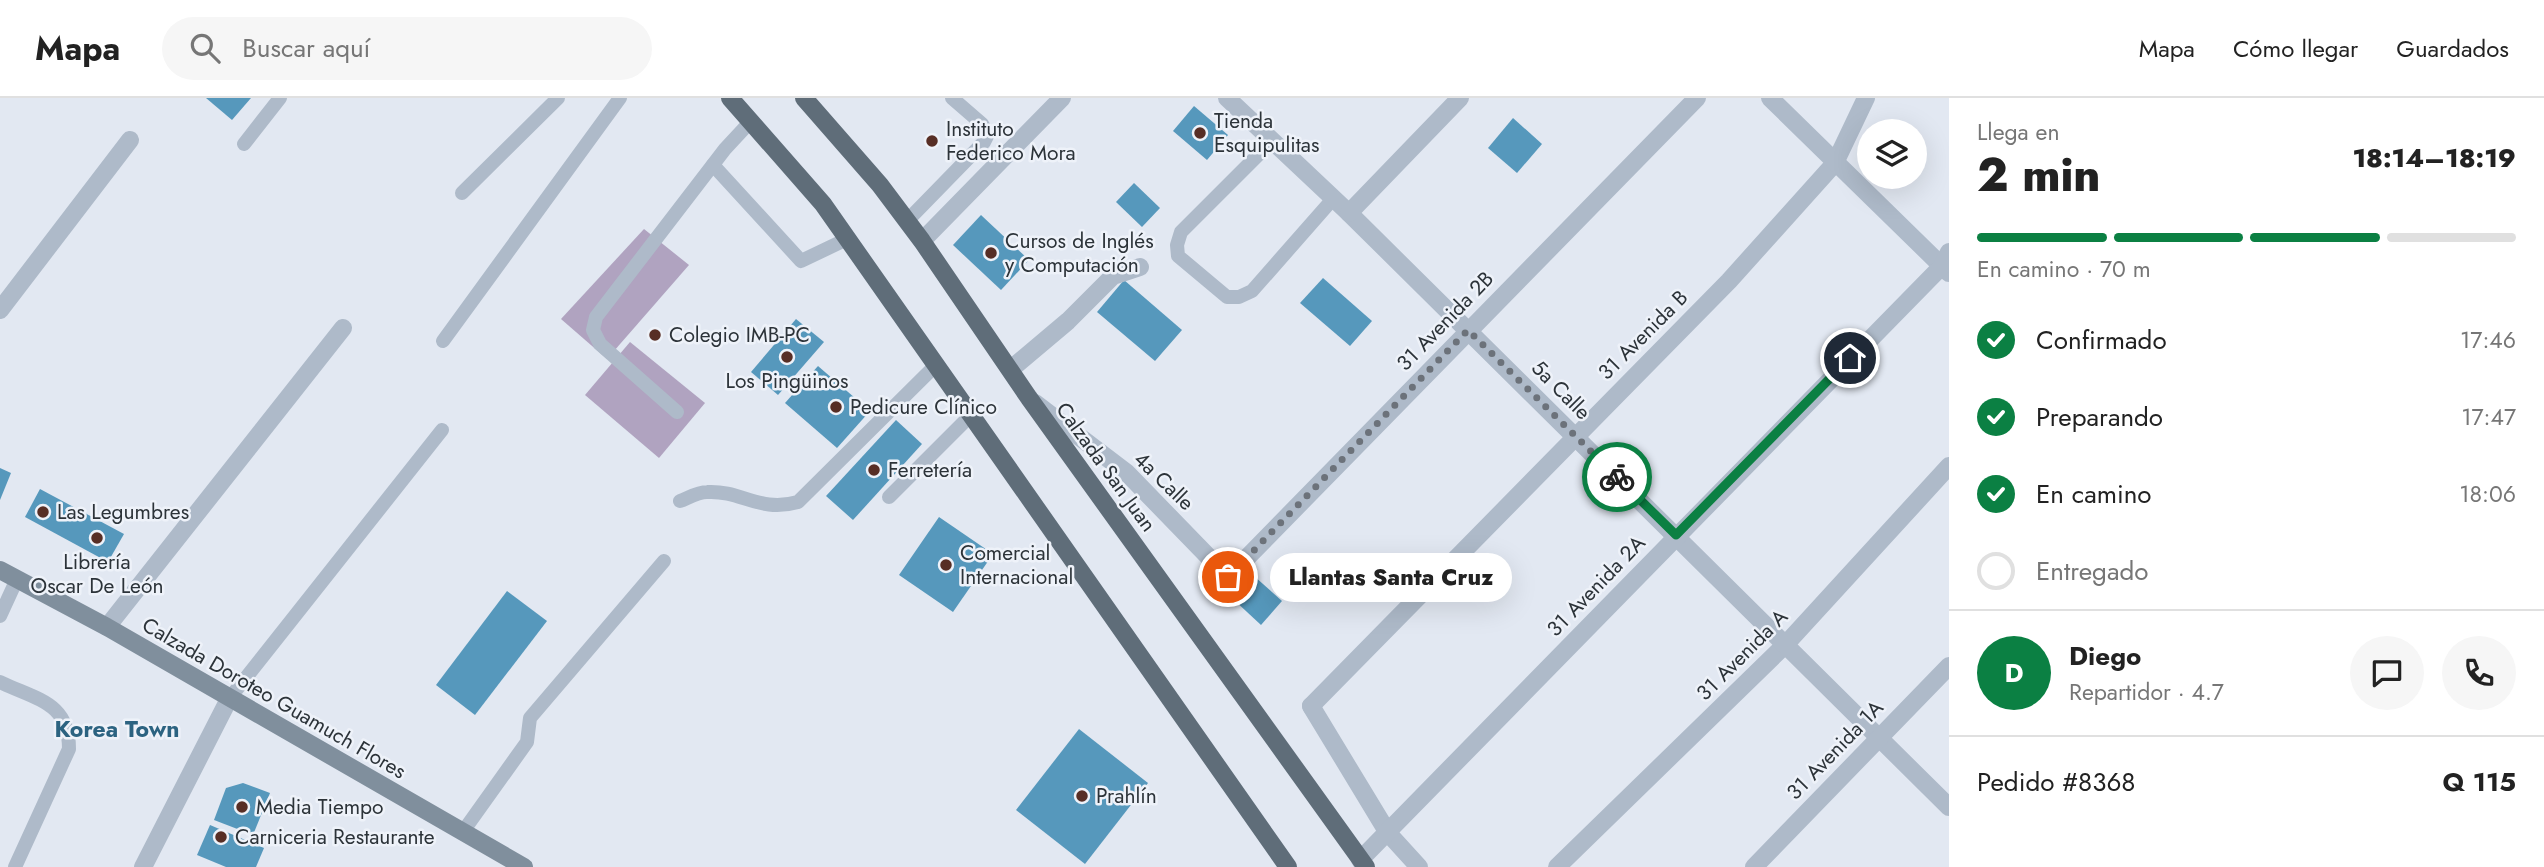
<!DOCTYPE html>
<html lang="es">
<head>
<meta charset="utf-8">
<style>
  :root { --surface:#fff; --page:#f6f6f6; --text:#222; --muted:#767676; --line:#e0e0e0; --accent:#0b8043 }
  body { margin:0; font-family:Jost,sans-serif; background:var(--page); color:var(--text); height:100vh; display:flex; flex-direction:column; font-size:26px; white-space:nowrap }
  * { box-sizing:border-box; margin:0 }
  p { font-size:23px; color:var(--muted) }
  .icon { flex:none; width:38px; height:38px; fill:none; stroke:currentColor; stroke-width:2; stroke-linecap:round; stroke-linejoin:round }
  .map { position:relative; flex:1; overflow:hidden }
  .side { display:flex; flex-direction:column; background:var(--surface); width:595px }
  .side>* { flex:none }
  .buttons { position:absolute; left:1857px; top:21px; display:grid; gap:14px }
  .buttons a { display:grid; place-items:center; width:70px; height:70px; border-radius:50%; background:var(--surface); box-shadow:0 7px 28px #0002; font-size:35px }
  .pin { position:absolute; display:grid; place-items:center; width:60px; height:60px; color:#fff; margin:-30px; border:4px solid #fff; border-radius:50%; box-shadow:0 2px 7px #0007 }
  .courier { position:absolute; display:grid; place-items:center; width:70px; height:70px; margin:-35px; border:5px solid #0b8043; border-radius:50%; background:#fff; color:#222; box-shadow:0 2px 9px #0007 }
  .bubble { position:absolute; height:49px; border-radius:24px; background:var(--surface); box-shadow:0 7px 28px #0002; font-size:23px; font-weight:800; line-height:49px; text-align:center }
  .summary em { font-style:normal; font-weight:800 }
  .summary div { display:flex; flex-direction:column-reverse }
  .summary { display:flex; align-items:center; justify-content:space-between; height:119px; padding:0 28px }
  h1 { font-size:46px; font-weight:800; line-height:52px }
  .bar { display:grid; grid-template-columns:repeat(4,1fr); gap:10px 7px; align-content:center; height:84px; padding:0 28px }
  .bar i { height:9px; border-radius:5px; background:var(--line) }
  .bar .active { background:var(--accent) }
  .bar p { grid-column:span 4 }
  .line { display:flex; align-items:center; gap:18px; padding:0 28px; border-top:2px solid var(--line) }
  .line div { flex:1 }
  .round { display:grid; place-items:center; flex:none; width:74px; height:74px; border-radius:37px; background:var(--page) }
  ol { padding:0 28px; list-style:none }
  li { display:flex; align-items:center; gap:21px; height:77px }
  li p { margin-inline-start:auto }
  li .icon { padding:7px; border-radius:50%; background:var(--accent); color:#fff; stroke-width:4 }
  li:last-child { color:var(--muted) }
  li i { width:38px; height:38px; border:4px solid var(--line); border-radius:50% }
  header { display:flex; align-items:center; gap:42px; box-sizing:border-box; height:98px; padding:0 35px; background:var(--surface); border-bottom:2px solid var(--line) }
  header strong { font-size:33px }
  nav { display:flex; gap:38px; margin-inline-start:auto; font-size:24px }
  .search { width:490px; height:63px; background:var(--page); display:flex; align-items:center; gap:18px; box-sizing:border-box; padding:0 24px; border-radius:38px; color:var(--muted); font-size:26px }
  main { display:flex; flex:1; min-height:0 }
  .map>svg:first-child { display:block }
</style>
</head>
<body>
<header>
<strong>Mapa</strong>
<div class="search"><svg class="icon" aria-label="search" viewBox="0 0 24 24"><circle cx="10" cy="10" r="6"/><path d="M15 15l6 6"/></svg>Buscar aquí</div>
<nav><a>Mapa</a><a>Cómo llegar</a><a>Guardados</a></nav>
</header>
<main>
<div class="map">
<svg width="1949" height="769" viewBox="0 0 1949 769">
  <rect width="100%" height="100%" fill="#e2e8f2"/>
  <g fill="#b0a3c0">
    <polygon points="644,131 689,167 607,261 561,221"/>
    <polygon points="630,244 705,305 659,360 585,297"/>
  </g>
  <g fill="#5698bc">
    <polygon points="206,0 251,0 232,22"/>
    <polygon points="1194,8 1228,37 1207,62 1173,33"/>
    <polygon points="1513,20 1542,46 1517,75 1488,50"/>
    <polygon points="1134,85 1160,110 1142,129 1116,104"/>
    <polygon points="981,117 1029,162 1001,192 953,147"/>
    <polygon points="1323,180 1372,223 1350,248 1300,205"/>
    <polygon points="1124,182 1182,232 1155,263 1097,214"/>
    <polygon points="796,221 824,244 778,297 751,274"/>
    <polygon points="818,268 870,313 837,350 785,305"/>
    <polygon points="896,322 922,346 853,422 826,398"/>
    <polygon points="0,370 11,375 0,402"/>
    <polygon points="40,391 124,436 108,464 25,419"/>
    <polygon points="939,419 993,456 953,514 899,477"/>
    <polygon points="1254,478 1282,503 1261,527 1233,501"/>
    <polygon points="507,493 547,523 475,617 436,587"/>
    <polygon points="1079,631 1148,685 1085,766 1016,712"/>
    <polygon points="243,685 270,695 253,737 214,722 226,690"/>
    <polygon points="210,727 264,750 256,769 226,769 197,757"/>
  </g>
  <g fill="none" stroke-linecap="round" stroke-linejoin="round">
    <g stroke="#aebac9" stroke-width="14">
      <polyline points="1271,44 1181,134 1177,147 1178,158 1227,199 1239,199 1252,193 1332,102"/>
      <polyline points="244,46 280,0"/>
      <polyline points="713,67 801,163 847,141"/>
      <polyline points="462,95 558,0"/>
      <polyline points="907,123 984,44 988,36 982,26 952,0"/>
      <polyline points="443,243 620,0"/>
      <polyline points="677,314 600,246 593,232 596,219 725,51 751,23"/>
      <polyline points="889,399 970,318"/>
      <path d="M680 403C688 400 698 394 707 394 742 392 759 415 798 404L936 267"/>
      <polyline points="0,518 17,481"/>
      <path d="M0 584C37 602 69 604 69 651L15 769"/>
      <polyline points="229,601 442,332"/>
      <polyline points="462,735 527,644 530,620 664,463"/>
    </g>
    <g stroke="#aebac9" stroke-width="18">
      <polyline points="1311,608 1729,183 1835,65 1866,0"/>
      <polyline points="1557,769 1786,546 1949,368"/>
    </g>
    <g stroke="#aebac9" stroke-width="18">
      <polyline points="1227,0 1349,115 1949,709"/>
      <polyline points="1770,0 1949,175"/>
      <polyline points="1349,115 1460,0"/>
      <polyline points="922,143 1062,0"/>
      <polyline points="0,212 130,42"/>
      <polyline points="1011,271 1068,223 1113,178 1140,169"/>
      <polyline points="1035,305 1127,375 1228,479 1697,0"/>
      <polyline points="107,529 343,230"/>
      <polyline points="1311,608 1388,735 1419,769"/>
      <polyline points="1360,762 1942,168 1949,154"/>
      <polyline points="1754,769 1949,568"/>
    </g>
    <polyline stroke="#aebac9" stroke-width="18" points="143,769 229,601"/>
    <polyline stroke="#808f9d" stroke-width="18" points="0,472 107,529 524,769"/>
    <g stroke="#5f6d79" stroke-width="18">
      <polyline points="730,0 823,106 1288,769"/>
      <polyline points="804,0 880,87 922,143 1029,300 1366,769"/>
    </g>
  </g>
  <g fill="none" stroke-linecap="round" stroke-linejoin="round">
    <polyline stroke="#6c727a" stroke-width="7" stroke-dasharray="0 12.6" points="1228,479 1468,232 1617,379"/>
    <polyline stroke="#0b8043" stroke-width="9" points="1617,379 1676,437 1850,260"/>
  </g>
  <g fill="#572e25" stroke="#eef2f9" stroke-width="2.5">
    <circle cx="1200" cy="35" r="7"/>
    <circle cx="932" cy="43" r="7"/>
    <circle cx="991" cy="155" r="7"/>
    <circle cx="655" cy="237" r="7"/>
    <circle cx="787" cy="259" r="7"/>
    <circle cx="836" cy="309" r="7"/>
    <circle cx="874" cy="372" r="7"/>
    <circle cx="43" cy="414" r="7"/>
    <circle cx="97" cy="440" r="7"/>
    <circle cx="946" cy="467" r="7"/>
    <circle cx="1082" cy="698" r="7"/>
    <circle cx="242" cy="709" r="7"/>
    <circle cx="221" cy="739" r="7"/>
  </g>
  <g text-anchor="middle" stroke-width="5" stroke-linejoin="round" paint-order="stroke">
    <g font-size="21" fill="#2c3339" stroke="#eef2f9" text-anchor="start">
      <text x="1214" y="30">Tienda<tspan x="1214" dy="24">Esquipulitas</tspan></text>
      <text x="946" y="38">Instituto<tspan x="946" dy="24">Federico Mora</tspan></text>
      <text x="1005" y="150">Cursos de Inglés<tspan x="1005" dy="24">y Computación</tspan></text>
      <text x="669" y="244">Colegio IMB-PC</text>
      <text x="787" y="290" text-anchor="middle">Los Pingüinos</text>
      <text x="850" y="316">Pedicure Clínico</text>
      <text x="888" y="379">Ferretería</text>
      <text x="57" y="421">Las Legumbres</text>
      <text x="960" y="462">Comercial<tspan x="960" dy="24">Internacional</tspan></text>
      <text x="97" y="471" text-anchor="middle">Librería<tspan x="97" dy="24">Oscar De León</tspan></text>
      <text x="1096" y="705">Prahlín</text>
      <text x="256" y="716">Media Tiempo</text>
      <text x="235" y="746">Carniceria Restaurante</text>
    </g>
    <g font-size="21" fill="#2c3339" stroke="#eef2f9">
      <text transform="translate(1445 223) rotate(-46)" y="7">31 Avenida 2B</text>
      <text transform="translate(1643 237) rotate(-45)" y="7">31 Avenida B</text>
      <text transform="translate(1561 292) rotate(45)" y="7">5a Calle</text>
      <text transform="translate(1106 369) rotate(54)" y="7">Calzada San Juan</text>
      <text transform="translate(1164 383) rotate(44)" y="7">4a Calle</text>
      <text transform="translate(1596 488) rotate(-46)" y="7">31 Avenida 2A</text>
      <text transform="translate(1742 557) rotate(-45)" y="7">31 Avenida A</text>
      <text transform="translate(274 600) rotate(30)" y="7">Calzada Doroteo Guamuch Flores</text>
      <text transform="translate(1835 652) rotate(-46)" y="7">31 Avenida 1A</text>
    </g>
    <g font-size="23" font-weight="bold" fill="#2c6381" stroke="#eef2f9">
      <text x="117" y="639">Korea Town</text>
    </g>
  </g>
</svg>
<div class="buttons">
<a><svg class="icon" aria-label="layers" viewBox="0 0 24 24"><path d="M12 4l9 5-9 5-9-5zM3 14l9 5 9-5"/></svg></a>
</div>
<div class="pin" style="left:1228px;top:479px;background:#ea580c"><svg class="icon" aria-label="bag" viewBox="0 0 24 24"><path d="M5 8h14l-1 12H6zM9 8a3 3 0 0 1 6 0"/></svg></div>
<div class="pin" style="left:1850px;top:260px;background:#1f2937"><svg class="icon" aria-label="home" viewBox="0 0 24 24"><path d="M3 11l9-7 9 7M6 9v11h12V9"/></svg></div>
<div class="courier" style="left:1617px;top:379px"><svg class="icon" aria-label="bike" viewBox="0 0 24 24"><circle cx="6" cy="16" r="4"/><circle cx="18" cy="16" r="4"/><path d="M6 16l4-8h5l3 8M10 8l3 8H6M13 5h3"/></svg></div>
<div class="bubble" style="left:1270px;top:455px;width:242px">Llantas Santa Cruz</div>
</div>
<section class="side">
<div class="summary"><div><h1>2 min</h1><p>Llega en</p></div><em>18:14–18:19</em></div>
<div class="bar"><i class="active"></i><i class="active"></i><i class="active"></i><i></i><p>En camino · 70 m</p></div>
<ol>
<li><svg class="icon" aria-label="check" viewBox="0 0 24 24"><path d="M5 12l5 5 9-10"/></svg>Confirmado<p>17:46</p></li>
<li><svg class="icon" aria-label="check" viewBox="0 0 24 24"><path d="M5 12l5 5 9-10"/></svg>Preparando<p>17:47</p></li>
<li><svg class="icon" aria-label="check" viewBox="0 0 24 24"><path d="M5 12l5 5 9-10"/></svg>En camino<p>18:06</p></li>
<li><i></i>Entregado</li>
</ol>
<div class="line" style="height:126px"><b class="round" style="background:var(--accent);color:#fff">D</b><div><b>Diego</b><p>Repartidor · 4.7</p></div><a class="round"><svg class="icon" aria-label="chat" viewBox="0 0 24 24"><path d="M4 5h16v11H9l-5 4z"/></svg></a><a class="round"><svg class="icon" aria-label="phone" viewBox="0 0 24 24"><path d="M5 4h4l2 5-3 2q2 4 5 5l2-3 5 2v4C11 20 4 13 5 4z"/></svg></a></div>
<div class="line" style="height:91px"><div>Pedido #8368</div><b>Q 115</b></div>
</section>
</main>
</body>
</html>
